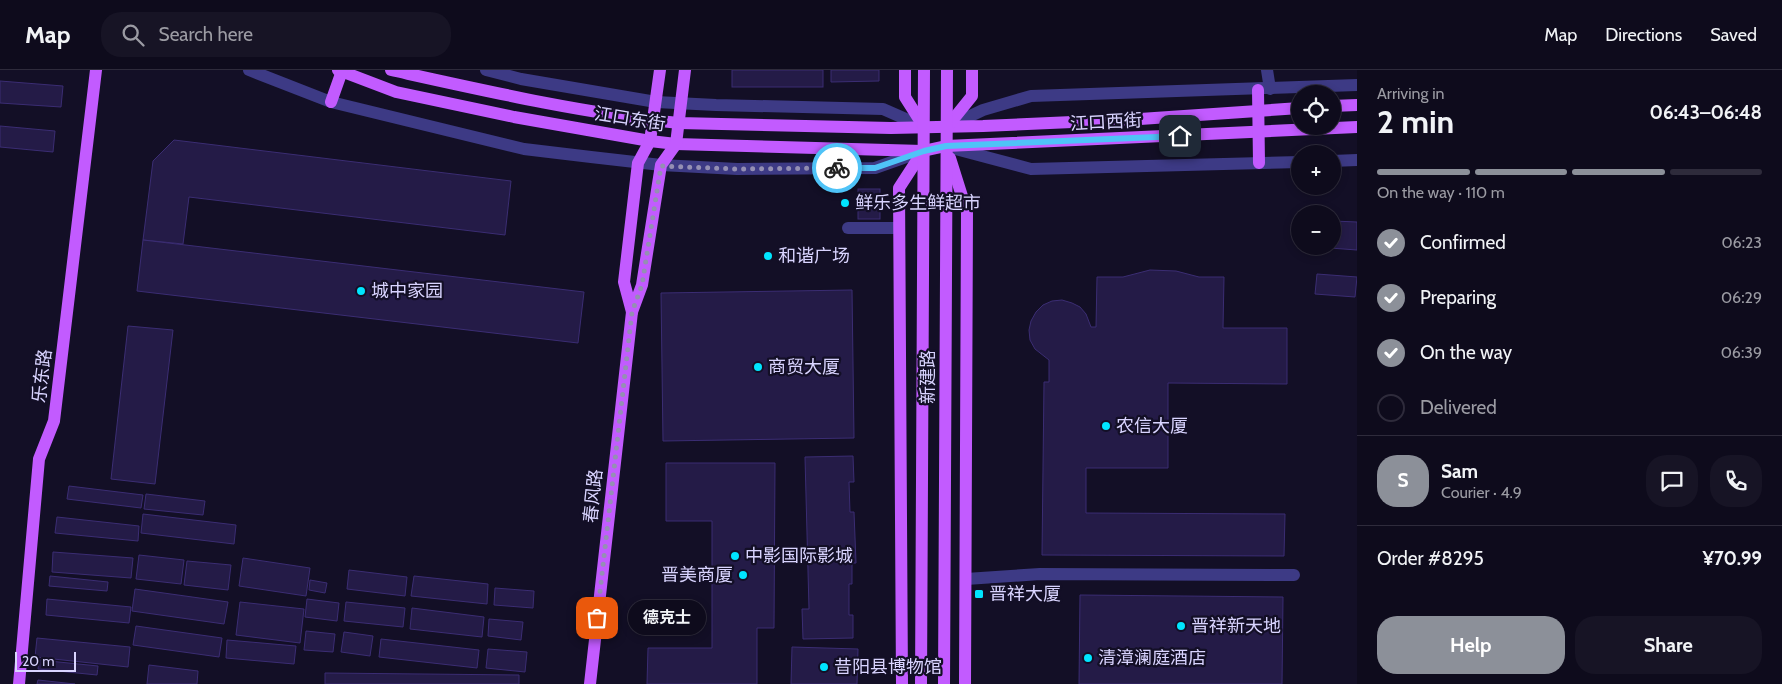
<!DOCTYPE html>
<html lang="en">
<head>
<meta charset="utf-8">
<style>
  :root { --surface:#0e0b1c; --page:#171425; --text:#f1f3f6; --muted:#9b9ba3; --line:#2e2b3b; --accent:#8c9099 }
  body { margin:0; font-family:Cabin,"Noto Sans SC",sans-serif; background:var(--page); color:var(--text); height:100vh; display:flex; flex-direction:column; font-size:19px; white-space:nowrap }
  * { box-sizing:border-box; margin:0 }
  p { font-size:16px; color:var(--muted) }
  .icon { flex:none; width:28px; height:28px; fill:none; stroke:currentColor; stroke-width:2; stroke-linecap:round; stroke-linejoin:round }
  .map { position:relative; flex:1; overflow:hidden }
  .side { display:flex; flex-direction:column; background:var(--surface); width:425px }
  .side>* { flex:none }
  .buttons { position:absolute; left:1291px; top:15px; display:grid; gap:10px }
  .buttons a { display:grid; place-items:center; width:50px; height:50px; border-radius:50%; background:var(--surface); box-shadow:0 2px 8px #0003,0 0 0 1px var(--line); font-size:25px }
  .scale { position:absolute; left:15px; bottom:12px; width:61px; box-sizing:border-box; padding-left:5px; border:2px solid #d9d4ff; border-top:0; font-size:14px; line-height:18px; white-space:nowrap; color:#d9d4ff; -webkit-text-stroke:4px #130f26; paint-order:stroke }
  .pin { position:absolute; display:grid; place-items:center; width:42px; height:42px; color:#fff; margin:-21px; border-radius:10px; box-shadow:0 2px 8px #0006 }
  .courier { position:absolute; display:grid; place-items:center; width:50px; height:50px; margin:-25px; border:4px solid #4fc3f7; border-radius:50%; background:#fff; color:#222; box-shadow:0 1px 6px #0007 }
  .bubble { position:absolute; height:35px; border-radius:18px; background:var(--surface); box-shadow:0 2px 8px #0003,0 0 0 1px var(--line); font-size:16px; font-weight:700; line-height:35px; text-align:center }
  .summary em { font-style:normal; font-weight:700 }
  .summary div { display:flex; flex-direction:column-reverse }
  .summary { display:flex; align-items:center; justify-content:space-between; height:85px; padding:0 20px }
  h1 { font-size:32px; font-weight:700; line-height:38px }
  .bar { display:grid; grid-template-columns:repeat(4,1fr); gap:8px 5px; align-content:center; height:60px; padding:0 20px }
  .bar i { height:6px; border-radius:4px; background:var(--line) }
  .bar .active { background:var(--accent) }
  .bar p { grid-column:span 4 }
  .line { display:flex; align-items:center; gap:12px; padding:0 20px; border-top:1px solid var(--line) }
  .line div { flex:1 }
  .round { display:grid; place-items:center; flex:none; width:52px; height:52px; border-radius:20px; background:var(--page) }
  ol { padding:0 20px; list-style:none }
  li { display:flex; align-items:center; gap:15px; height:55px }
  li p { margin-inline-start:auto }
  li .icon { padding:5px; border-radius:50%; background:var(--accent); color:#fff; stroke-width:4 }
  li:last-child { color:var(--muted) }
  li i { width:28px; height:28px; border:2px solid var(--line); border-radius:50% }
  .button { display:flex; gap:10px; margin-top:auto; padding:10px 20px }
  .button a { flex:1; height:58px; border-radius:20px; background:var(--accent); color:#fff; font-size:20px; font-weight:700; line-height:58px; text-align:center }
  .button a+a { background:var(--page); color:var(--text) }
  header { display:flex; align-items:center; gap:30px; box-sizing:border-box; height:70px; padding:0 25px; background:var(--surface); border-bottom:1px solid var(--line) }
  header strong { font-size:24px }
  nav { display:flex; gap:28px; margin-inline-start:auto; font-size:18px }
  .search { width:350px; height:45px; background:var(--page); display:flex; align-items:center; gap:12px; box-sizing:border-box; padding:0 18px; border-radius:20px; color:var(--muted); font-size:19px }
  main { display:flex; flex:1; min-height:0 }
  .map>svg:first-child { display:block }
</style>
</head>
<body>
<header>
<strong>Map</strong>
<div class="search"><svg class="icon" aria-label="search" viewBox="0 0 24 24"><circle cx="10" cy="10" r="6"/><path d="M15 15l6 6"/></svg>Search here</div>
<nav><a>Map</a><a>Directions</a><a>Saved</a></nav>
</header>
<main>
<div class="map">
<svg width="1357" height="614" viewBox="0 0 1357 614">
  <rect width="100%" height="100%" fill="#130f26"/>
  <g fill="#241b47" stroke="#3b2d73">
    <rect x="732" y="0" width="91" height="17"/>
    <polygon points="831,0 879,0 879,11 831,12"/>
    <polygon points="0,11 63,16 61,37 0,33"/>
    <polygon points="0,56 55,61 53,82 0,77"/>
    <polygon points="174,70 511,111 505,165 189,127 183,174 143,170 153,91"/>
    <rect x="858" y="119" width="22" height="30"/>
    <polygon points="1333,151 1357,152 1357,180 1330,178 1332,176"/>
    <polygon points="143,170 584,222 578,273 137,221"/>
    <polygon points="1150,200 1176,201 1199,207 1224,207 1223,258 1287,258 1287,314 1168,313 1168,398 1086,398 1086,443 1285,444 1284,486 1042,485 1044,312 1049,312 1049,290 1035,279 1030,270 1029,260 1031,251 1036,242 1043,235 1052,231 1062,230 1072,233 1080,237 1086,244 1091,257 1096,257 1097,207 1123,207"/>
    <polygon points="1317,204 1357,207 1355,227 1315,224"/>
    <polygon points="852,220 854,368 663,371 661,223"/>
    <polygon points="128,256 173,260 155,414 111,409"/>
    <polygon points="853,386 854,412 849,412 850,442 854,442 856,493 852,493 852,514 849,514 849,545 853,545 853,568 803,569 802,539 809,539 805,387"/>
    <polygon points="666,393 775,393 774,558 757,558 757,614 647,614 648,578 712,578 712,451 666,451"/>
    <polygon points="69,416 143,425 141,438 67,429"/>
    <polygon points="146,424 205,431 203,445 144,439"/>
    <polygon points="143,444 236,455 234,474 141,463"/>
    <polygon points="57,447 139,456 138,471 55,463"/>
    <polygon points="53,482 133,488 131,508 52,502"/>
    <polygon points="139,485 184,490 181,514 136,509"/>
    <polygon points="243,488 310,498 306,526 239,516"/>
    <polygon points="187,491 231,495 228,520 184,515"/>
    <polygon points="349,500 407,507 405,526 347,519"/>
    <polygon points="50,506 108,512 107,521 49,516"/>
    <polygon points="414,506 488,514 487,534 411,526"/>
    <polygon points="310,510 327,513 325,523 309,520"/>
    <polygon points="495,518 534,521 533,538 494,535"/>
    <polygon points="135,519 228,532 224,554 132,541"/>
    <polygon points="1080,525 1283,527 1282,614 1079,614"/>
    <polygon points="47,529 131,537 129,553 46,545"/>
    <polygon points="307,529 339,533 337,551 305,547"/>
    <polygon points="240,532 304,539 300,573 236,565"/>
    <polygon points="346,532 405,538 403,557 344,551"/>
    <polygon points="412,538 484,547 482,567 410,559"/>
    <polygon points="489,549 523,552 521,570 488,566"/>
    <polygon points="136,556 222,568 219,587 133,575"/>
    <polygon points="306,561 335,564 333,582 304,580"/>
    <polygon points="344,562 373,566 370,586 341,582"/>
    <polygon points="37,568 130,577 128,597 35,587"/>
    <polygon points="381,569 479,580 477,598 379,587"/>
    <polygon points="227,570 296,576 294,594 226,588"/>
    <polygon points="792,577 858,579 857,614 791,614"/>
    <polygon points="488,579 527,582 525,602 486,598"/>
    <polygon points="39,590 98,596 97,605 38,599"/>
    <polygon points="149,595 198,601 197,614 147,614"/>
    <polygon points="325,603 519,605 519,614 325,614"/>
    <polygon points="38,610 75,614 37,614"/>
  </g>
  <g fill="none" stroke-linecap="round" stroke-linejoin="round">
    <polyline stroke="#2fb8b0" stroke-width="3" stroke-dasharray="2.5 4" stroke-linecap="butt" points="1053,519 1054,531"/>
    <g stroke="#3d3a85" stroke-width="12">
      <polyline points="249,0 331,32 524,79 591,87 661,95 737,99 875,98 923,81"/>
      <polyline points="486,0 521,9 656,32 716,35 883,39 924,57"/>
      <polyline points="1267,0 1270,19"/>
      <polyline points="947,57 983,40 1031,26 1357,15"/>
      <polyline points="948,77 1031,99 1300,92"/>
      <polyline points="1332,91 1357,90"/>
      <polyline points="848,158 899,158"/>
      <polyline points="966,509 1040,504 1294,505"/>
    </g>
    <g stroke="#c25bff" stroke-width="12">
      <polyline points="338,0 396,22 514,47 650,71 676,74 923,81 946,76 1357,57"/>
      <path d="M391 0C486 21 582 43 679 53L891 58 983 56 1140 49 1300 38"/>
      <polyline points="905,0 905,27 924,57"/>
      <polyline points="1258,20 1259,93"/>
      <polyline points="331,32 342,1"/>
      <polyline points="1332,36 1357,35"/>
      <polyline points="947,57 972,26 972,0"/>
      <polyline points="950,88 967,142 965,614"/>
      <polyline points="632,242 624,212 638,93 650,71 660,0"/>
      <polyline points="19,614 39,389 54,351 96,0"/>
      <polyline points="590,614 632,242 642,215 661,95 676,74 685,0"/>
      <polyline points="902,614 899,118 923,81"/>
      <polyline points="921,614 924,0"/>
      <polyline points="944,614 947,0"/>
    </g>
  </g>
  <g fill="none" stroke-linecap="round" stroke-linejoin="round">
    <polyline stroke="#948fb3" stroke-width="5" stroke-dasharray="0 9" points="597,548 632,242 642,215 661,96 737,99 837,98"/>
    <polyline stroke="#4fc3f7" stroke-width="6" points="837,98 875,98 924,81 946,76 1180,66"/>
  </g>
  <g fill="#00e5ff" stroke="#130f26" stroke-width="2">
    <circle cx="845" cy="133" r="5"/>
    <circle cx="768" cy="186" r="5"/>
    <circle cx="361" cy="221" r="5"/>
    <circle cx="758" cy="297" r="5"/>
    <circle cx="1106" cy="356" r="5"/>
    <circle cx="735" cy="486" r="5"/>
    <circle cx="743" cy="505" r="5"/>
    <rect x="974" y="519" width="10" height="10" rx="2.5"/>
    <circle cx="1181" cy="556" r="5"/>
    <circle cx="1088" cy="588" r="5"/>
    <circle cx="824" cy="597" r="5"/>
  </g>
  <g text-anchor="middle" stroke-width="4.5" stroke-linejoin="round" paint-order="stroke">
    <g font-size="18" fill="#d9d4ff" stroke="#130f26">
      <text transform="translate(630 49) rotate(9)" y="6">江口东街</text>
      <text transform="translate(1106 52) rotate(-3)" y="6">江口西街</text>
      <text transform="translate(42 306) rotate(-83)" y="6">乐东路</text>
      <text transform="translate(928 307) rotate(-90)" y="6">新建路</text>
      <text transform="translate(593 426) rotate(-84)" y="6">春风路</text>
    </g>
    <g font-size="18" fill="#d9d4ff" stroke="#130f26" text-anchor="start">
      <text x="855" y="139">鲜乐多生鲜超市</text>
      <text x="778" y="192">和谐广场</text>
      <text x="371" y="227">城中家园</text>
      <text x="768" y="303">商贸大厦</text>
      <text x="1116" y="362">农信大厦</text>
      <text x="745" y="492">中影国际影城</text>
      <text x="733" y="511" text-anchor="end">晋美商厦</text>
      <text x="989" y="530">晋祥大厦</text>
      <text x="1191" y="562">晋祥新天地</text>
      <text x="1098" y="594">清漳澜庭酒店</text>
      <text x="834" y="603">昔阳县博物馆</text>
    </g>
  </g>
</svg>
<div class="buttons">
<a><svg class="icon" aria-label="locate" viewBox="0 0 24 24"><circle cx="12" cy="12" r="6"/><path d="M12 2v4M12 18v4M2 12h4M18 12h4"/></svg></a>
<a>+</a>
<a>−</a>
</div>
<div class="scale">20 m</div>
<div class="pin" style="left:597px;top:548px;background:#ea580c"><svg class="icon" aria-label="bag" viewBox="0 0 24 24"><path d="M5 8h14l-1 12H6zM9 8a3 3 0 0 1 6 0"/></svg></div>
<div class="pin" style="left:1180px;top:66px;background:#1f2937"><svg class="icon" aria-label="home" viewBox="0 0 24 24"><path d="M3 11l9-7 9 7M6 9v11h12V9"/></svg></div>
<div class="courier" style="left:837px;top:98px"><svg class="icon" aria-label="bike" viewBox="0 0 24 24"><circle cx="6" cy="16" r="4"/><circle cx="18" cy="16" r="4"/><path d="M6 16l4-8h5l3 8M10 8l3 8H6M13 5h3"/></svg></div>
<div class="bubble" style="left:628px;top:530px;width:78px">德克士</div>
</div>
<section class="side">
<div class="summary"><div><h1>2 min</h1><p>Arriving in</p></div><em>06:43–06:48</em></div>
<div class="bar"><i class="active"></i><i class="active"></i><i class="active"></i><i></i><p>On the way · 110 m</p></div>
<ol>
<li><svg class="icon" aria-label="check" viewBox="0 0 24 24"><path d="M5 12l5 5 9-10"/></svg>Confirmed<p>06:23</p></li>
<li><svg class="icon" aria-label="check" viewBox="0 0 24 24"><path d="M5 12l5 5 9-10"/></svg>Preparing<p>06:29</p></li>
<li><svg class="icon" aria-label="check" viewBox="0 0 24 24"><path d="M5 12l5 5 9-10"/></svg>On the way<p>06:39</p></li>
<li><i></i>Delivered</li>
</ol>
<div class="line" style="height:90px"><b class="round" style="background:var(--accent);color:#fff">S</b><div><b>Sam</b><p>Courier · 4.9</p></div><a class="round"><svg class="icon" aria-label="chat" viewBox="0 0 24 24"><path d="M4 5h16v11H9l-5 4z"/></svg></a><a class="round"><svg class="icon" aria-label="phone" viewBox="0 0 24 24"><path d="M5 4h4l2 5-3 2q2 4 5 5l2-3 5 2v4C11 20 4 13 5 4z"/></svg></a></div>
<div class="line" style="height:65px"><div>Order #8295</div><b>¥70.99</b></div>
<div class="button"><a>Help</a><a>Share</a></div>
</section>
</main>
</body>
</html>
